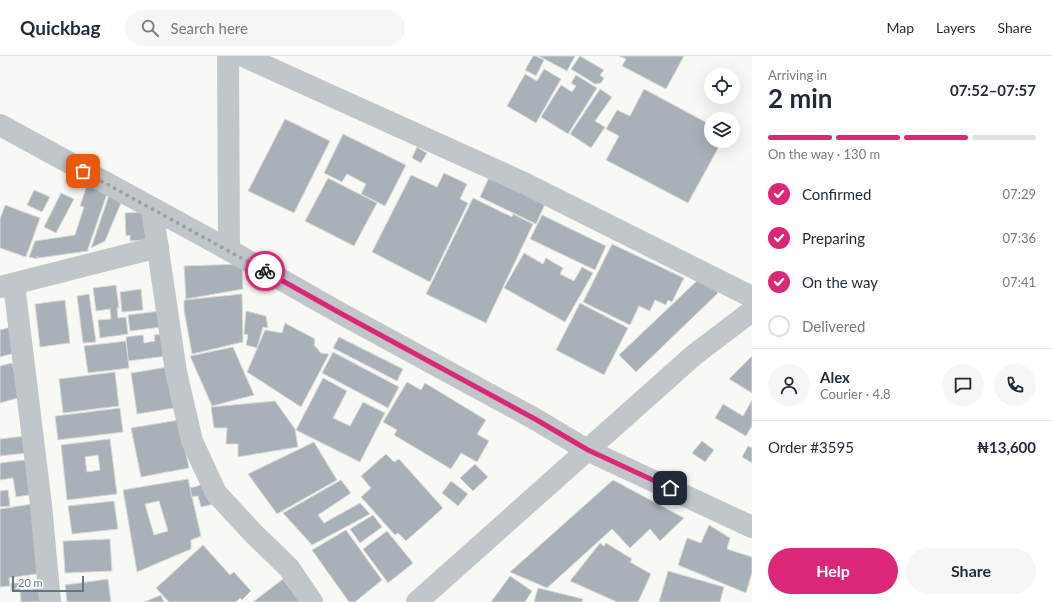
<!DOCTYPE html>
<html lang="en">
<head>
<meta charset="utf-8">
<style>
  :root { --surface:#fff; --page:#f6f6f7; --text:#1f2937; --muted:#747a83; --line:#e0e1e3; --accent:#db2777 }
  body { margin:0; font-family:Lato,sans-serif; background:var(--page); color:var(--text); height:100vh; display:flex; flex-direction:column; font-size:15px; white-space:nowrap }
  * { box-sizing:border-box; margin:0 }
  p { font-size:13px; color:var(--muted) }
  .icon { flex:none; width:22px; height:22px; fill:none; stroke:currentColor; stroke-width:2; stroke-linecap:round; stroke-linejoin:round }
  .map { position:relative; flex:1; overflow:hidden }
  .sheet { display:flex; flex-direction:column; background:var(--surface); width:300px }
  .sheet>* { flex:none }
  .buttons { position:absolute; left:704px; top:12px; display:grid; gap:8px }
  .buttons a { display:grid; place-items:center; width:36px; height:36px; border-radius:50%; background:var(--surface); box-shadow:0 4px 16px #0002; font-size:20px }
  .scale { position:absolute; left:12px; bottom:10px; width:72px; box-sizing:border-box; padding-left:4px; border:2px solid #627581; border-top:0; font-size:11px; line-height:14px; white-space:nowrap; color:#627581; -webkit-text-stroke:3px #fff; paint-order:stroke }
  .pin { position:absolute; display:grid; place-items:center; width:34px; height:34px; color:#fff; margin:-17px; border-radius:8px; box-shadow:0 2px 6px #0006 }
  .courier { position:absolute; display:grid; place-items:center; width:40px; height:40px; margin:-20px; border:3px solid #db2777; border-radius:50%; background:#fff; color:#222; box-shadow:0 1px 5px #0007 }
  .head em { font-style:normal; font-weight:700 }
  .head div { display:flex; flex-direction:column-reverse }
  .head { display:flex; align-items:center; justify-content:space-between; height:68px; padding:0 16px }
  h1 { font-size:26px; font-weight:700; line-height:30px }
  .bar { display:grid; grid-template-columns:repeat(4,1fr); gap:6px 4px; align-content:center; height:48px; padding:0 16px }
  .bar i { height:5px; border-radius:3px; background:var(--line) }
  .bar .on { background:var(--accent) }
  .bar p { grid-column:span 4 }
  .line { display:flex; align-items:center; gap:10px; padding:0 16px; border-top:1px solid var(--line) }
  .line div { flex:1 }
  .round { display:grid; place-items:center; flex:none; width:42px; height:42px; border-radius:21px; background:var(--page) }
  ol { padding:0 16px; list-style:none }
  li { display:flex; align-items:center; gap:12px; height:44px }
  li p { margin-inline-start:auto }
  li .icon { padding:4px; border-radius:50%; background:var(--accent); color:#fff; stroke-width:4 }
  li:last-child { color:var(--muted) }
  li i { width:22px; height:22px; border:2px solid var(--line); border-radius:50% }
  .action { display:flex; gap:8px; margin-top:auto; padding:8px 16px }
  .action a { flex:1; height:46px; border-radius:24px; background:var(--accent); color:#fff; font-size:16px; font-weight:700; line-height:46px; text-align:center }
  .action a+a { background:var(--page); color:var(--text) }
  header { display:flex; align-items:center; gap:24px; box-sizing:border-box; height:56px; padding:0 20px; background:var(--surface); border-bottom:1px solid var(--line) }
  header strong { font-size:19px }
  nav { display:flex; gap:22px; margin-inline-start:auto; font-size:14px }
  .search { width:280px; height:36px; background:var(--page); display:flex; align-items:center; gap:10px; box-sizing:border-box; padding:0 14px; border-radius:22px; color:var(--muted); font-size:15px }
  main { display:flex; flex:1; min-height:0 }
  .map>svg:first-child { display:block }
</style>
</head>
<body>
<header>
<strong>Quickbag</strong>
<div class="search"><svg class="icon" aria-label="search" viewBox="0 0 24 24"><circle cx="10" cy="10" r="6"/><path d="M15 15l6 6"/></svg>Search here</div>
<nav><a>Map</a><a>Layers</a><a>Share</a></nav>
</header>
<main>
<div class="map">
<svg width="752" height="546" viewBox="0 0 752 546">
  <rect width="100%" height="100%" fill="#f8f8f5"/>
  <g fill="#a8b1b7" stroke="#dadad7" fill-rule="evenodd">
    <polygon points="533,0 536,0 544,4 536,20 525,14"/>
    <polygon points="539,0 575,0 567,15"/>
    <polygon points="580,0 604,14 600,19 604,22 601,27 595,28 571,13"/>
    <polygon points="619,0 684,0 666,33 622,10 626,3"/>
    <polygon points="544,13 561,23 536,67 507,50 525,18 537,25"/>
    <polygon points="576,19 597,32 568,78 541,61 561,29 572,36 576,30 571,27"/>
    <polygon points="600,33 612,41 595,65 605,71 591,92 570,78"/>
    <polygon points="644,33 711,69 711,85 722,85 688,147 606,104 619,80 606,73 617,54 630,60"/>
    <polygon points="285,63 330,85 294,157 248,135"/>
    <polygon points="343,78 406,109 385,150 361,138 366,128 347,118 342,126 324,117"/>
    <polygon points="417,91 427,97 421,107 412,102"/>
    <polygon points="444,117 467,128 460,143 468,147 430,226 372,196 411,119 437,131"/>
    <polygon points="490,119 546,146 536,168 480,141"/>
    <polygon points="328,122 377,147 354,190 305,165"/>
    <polygon points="87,129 108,135 88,193 88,195 38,202 37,200 37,203 29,201 35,185 75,179 84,151 80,150"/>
    <polygon points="34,134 50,141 42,156 27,149"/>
    <polygon points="61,137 74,143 56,177 44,171"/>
    <polygon points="109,139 121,147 105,185 91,192"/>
    <polygon points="473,142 512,161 513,158 533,168 486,267 426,238"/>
    <polygon points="5,149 40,162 26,201 0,192 0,163"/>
    <polygon points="147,156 148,184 130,185 130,179 126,180 125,157"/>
    <polygon points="542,159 606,190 595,214 530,183"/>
    <polygon points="612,188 684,222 672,246 668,244 666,249 655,244 650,255 639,250 630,269 583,246"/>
    <polygon points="524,197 543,208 546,202 563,212 560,218 574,225 582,211 593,217 565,266 504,232"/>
    <polygon points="242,208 243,233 186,243 184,210"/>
    <polygon points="702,220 718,237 636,316 619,299"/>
    <polygon points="116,229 119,252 117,252 118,262 126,261 128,278 100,282 98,264 111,263 110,253 96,255 93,232"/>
    <polygon points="141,233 143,254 122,256 120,236"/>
    <polygon points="89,238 96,286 83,287 77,240"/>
    <polygon points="242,238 243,286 192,298 184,254 184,244"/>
    <polygon points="65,244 70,287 40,291 35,248"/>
    <polygon points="580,247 628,272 604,319 556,294"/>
    <polygon points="160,255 162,271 130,275 128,259"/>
    <polygon points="246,255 266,260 268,272 263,271 257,292 246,289 248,279 244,278"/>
    <polygon points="285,267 315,283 314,289 321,297 329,298 301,351 247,316 265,274 282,277"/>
    <polygon points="11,271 18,296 0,301 0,274"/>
    <polygon points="164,278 167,300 128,305 126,281 143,279 144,287 155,285 154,279"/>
    <polygon points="339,281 403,313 397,325 333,292"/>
    <polygon points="126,285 129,312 88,317 84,290"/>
    <polygon points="233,291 254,339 212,350 190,300"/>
    <polygon points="333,296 399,331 388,352 322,317"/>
    <polygon points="752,300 752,337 729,323"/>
    <polygon points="12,307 22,341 0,347 0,310"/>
    <polygon points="168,311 174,352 137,358 131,317"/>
    <polygon points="115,316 119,350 63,357 59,323"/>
    <polygon points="323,322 347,335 333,362 350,370 363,346 385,357 360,406 296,374"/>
    <polygon points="407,326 421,334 425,327 486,364 477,378 489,385 477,406 461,397 451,413 394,379 397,374 383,366"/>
    <polygon points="752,344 752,370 746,380 715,362 723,348 743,360"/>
    <polygon points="275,345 295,373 298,391 238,401 238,388 226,388 227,372 214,372 211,351"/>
    <polygon points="120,352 123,376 58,384 55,360"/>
    <polygon points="179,364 189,412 141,421 131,372"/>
    <polygon points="25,380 27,397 0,400 0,383"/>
    <path d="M110 383 117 438 67 444 61 389ZM98 399 100 414 87 416 85 401Z"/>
    <polygon points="702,385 714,394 705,406 692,397"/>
    <polygon points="314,386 337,424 277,458 248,418"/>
    <polygon points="748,390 752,392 752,407 742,401"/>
    <polygon points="386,398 394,406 399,403 443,452 406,485 398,477 395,479 361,441 371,432 361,420"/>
    <polygon points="32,403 36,438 16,441 13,422 0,424 0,407"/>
    <polygon points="475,408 488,421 473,435 460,422"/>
    <path d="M188 423 201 480 191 484V493L137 516 123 434ZM159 445 168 475 154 479 145 448Z"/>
    <polygon points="341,424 351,437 318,459 324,467 360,447 370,458 312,489 283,457"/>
    <polygon points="613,424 684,462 660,485 650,473 630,492 612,473 547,532 510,516"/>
    <polygon points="451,425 468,438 458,450 442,437"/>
    <polygon points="208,427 214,448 201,451 198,440 192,441 190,432"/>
    <polygon points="8,434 10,450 0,451 0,435"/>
    <polygon points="114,445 118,473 72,478 68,450"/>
    <polygon points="32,448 43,517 9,522 10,530 0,531 0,453"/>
    <polygon points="373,459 382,471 360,487 350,473"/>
    <polygon points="709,469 730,482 727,493 752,501 752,517 746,537 678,509 687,482 701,487"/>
    <polygon points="346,474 382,524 355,546 349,546 312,494"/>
    <polygon points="387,475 413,507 388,527 363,493"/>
    <polygon points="110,483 112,515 65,517 63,485"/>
    <polygon points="600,487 604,490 606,487 632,503 630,506 651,518 638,546 617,546 570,525"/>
    <polygon points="203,489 230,519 234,516 251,535 242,544 240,542 236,546 169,546 156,532"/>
    <polygon points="668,515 724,531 720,546 659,546"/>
    <polygon points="510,520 532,535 525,546 491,546"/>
    <polygon points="108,523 111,546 67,546 65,529"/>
    <polygon points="283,523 300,546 253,546"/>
    <polygon points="11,527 21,527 20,535 11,535"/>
    <polygon points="46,532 47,546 21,546 20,534"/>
    <polygon points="538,532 583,543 582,546 534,546"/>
    <polygon points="161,539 164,546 144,546"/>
  </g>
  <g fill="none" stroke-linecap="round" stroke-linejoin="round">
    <g stroke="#c1c6ca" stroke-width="22">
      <polyline points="228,0 229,194"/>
      <polyline points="243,0 524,127 752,241"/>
      <polyline points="0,69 229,194 340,257 535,363 587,394 752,471"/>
      <polyline points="152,153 176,316 192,385 216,437 253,477 289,512 312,546"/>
      <polyline points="14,228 41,449 50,546"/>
      <polyline points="0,231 158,191"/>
      <polyline points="417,546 694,299 752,255"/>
    </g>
  </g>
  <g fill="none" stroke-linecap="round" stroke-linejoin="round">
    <polyline stroke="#96a3aa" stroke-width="4" stroke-dasharray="0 7.2" points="83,115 265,215"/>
    <polyline stroke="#db2777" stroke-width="5" points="265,215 340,257 535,363 588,394 670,432"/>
  </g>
</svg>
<div class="buttons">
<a><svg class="icon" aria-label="locate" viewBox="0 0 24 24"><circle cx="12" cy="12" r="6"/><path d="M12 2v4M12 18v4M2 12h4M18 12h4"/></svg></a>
<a><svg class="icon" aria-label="layers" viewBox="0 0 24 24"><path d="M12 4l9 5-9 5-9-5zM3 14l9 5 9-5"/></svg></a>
</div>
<div class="scale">20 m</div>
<div class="pin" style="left:83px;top:115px;background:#ea580c"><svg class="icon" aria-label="bag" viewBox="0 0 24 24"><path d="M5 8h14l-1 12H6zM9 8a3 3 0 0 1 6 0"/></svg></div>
<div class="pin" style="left:670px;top:432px;background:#1f2937"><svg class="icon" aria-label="home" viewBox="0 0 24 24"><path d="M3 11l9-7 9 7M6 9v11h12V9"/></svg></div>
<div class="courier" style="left:265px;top:215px"><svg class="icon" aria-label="bike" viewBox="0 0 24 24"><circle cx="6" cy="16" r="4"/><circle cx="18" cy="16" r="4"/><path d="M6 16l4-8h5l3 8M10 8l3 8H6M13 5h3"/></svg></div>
</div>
<section class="sheet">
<div class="head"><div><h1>2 min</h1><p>Arriving in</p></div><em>07:52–07:57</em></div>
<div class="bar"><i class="on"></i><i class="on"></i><i class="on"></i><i></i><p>On the way · 130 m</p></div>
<ol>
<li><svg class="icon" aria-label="check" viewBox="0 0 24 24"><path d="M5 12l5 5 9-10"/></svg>Confirmed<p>07:29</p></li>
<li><svg class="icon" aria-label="check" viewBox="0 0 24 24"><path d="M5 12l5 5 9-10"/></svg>Preparing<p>07:36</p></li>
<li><svg class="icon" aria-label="check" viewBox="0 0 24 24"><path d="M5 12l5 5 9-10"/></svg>On the way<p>07:41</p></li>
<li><i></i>Delivered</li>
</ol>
<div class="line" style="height:72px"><a class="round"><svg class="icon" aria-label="person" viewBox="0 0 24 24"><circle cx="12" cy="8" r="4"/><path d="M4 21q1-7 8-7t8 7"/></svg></a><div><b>Alex</b><p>Courier · 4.8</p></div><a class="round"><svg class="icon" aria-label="chat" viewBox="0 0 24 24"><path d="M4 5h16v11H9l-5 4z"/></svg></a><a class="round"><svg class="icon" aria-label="phone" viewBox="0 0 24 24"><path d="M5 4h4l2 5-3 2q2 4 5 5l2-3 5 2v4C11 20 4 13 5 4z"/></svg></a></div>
<div class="line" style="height:52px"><div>Order #3595</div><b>₦13,600</b></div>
<div class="action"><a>Help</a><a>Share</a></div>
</section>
</main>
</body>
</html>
